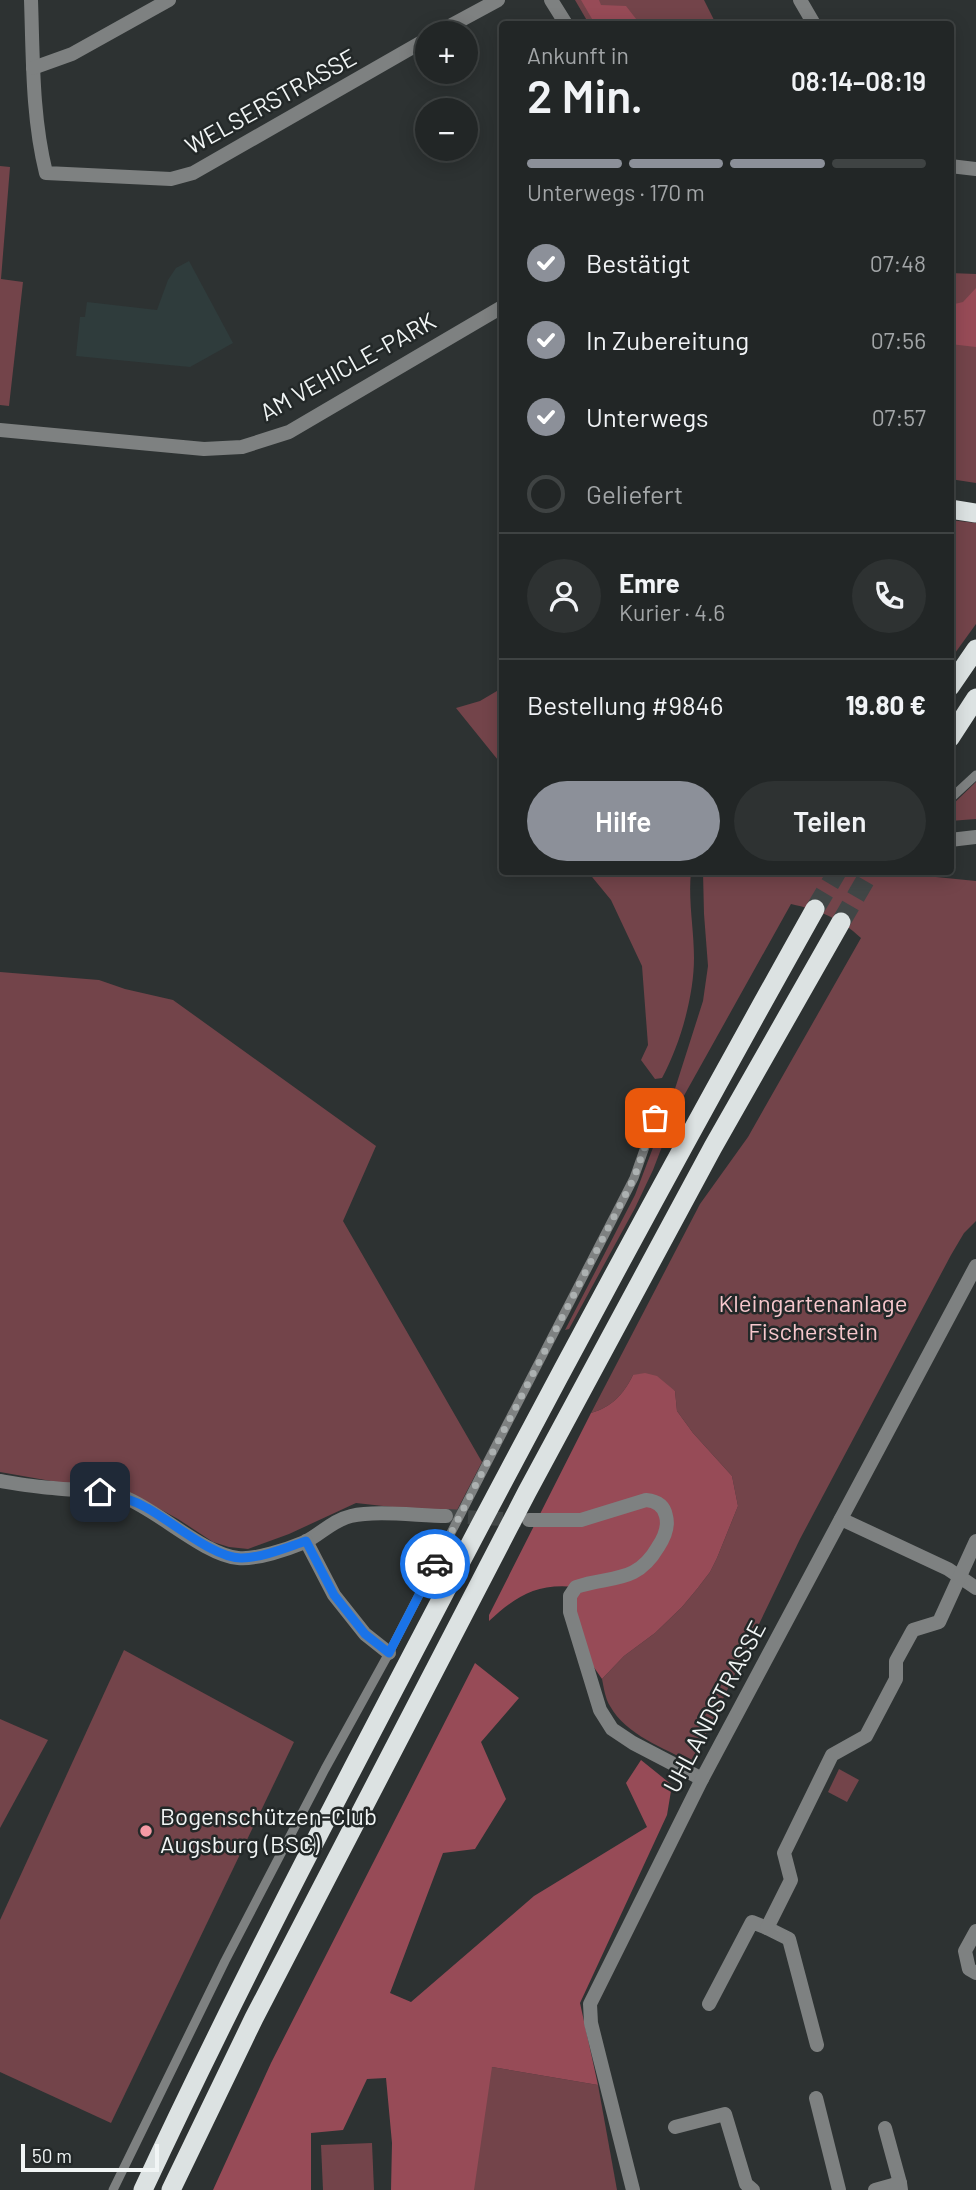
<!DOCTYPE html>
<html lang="de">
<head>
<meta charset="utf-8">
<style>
  :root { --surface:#222626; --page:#2e3232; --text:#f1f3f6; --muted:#a2a5a7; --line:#3f4343; --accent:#8c9099 }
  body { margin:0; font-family:Barlow,sans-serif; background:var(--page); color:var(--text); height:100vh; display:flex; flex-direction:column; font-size:26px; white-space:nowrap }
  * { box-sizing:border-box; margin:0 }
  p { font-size:23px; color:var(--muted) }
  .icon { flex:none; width:38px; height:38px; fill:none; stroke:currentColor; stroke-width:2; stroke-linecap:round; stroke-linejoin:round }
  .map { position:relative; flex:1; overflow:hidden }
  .details { position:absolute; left:499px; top:21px; width:455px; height:854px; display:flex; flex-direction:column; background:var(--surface); border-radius:7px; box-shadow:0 4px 18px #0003,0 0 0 2px var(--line) }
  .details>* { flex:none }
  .controls { position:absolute; left:415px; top:21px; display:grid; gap:14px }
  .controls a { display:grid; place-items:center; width:63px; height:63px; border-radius:50%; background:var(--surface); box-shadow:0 4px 18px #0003,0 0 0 2px var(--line); font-size:35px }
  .scale { position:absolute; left:21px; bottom:18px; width:138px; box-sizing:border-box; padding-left:7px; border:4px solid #f1f5f5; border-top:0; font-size:19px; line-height:24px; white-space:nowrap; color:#f1f5f5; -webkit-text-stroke:5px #232828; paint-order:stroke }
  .pin { position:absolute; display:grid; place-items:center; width:60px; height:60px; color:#fff; margin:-30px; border-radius:14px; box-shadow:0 4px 10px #0006 }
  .courier { position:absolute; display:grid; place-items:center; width:70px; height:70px; margin:-35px; border:5px solid #1a73e8; border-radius:50%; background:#fff; color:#222; box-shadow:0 2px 9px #0007 }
  .overview em { font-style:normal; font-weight:600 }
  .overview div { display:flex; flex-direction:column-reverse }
  .overview { display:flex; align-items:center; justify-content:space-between; height:119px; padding:0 28px }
  h1 { font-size:46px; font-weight:600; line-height:52px }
  .bar { display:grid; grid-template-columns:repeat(4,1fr); gap:10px 7px; align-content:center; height:84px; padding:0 28px }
  .bar i { height:9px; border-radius:5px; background:var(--line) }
  .bar .current { background:var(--accent) }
  .bar p { grid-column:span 4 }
  .line { display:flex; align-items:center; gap:18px; padding:0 28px; border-top:2px solid var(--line) }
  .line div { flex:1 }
  .round { display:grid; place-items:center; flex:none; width:74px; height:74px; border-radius:37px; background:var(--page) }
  ol { padding:0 28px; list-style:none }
  li { display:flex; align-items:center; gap:21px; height:77px }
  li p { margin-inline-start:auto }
  li .icon { padding:7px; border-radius:50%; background:var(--accent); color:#fff; stroke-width:4 }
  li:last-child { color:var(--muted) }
  li i { width:38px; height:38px; border:4px solid var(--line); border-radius:50% }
  .action { display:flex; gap:14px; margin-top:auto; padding:14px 28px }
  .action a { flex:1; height:80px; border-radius:42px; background:var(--accent); color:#fff; font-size:28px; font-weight:600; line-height:80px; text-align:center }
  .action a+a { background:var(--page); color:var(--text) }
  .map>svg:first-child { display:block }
</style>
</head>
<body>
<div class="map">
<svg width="976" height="2190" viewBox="0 0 976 2190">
  <rect width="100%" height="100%" fill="#2d3232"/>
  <polygon fill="#2f3c3c" points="189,261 233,343 190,367 76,356 80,317 85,317 87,302 157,310 168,280 176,268"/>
  <g fill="#73444a">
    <polygon points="575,0 704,0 716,24 589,24"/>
    <polygon points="0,166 10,167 1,279 23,282 9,406 0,405"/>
    <polygon points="950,273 976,274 976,483 950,479"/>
    <polygon points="950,520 976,523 976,624 950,660"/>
    <polygon points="502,688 502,765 456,708 480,701"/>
    <polygon points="976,782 976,819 950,821 950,807"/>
    <path d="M588 872H691C688 901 694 929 694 958 694 996 680 1045 662 1078L655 1079 641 1060 648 1045 642 966 611 900Z"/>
    <path d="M703 872H886L976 881V1221L964 1233 951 1255 800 1539 692 1763C664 1748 626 1735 610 1706 605 1698 604 1688 602 1679L624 1656 655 1633 682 1607 697 1589 710 1572 717 1558 738 1506 732 1476 693 1433 677 1411 675 1391 633 1375C623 1395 612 1407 591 1413L700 1204 748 1137 861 938C840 918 818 910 791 904L676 1110 653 1170 635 1208 569 1329 565 1330 635 1195 673 1095 703 1001 708 966 704 914Z"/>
    <polygon points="0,972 99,980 125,989 173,1000 376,1146 343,1221 482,1462 455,1514 356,1503 289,1534 248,1549 229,1547 213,1542 178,1519 136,1496 0,1472"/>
    <polygon points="124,1650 294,1742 111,2123 0,2072 0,1920"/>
    <polygon points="0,1719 48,1740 0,1828"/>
    <polygon points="839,1769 859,1780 847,1802 828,1792"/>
    <polygon points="492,2067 598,2085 617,2190 399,2190"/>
    <polygon points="372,2143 374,2190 323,2190 321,2145"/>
  </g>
  <g fill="#974b57">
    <polygon points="581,0 599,0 601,5 626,6 640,24 595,24"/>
    <polygon points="976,288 976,347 950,344 950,305 963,302"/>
    <path d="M645 1373 657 1376 675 1391 677 1411 693 1433 732 1476 738 1506 717 1558 710 1572 697 1589 682 1607 655 1633 624 1656 602 1679 584 1653 570 1612 575 1587C537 1583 516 1596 489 1621V1615L591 1413C612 1407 623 1395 633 1375Z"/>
    <polygon points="475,1663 519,1698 481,1742 506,1799 475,1849 443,1853 390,1993 411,2002 534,1896 647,1827 626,1783 641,1760 672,1785 667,1815 580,2003 598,2085 492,2067 474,2190 391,2190 392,2143 386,2078 367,2079 343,2130 311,2133 311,2190 213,2190 271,2063"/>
  </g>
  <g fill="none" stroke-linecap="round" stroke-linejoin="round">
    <polyline stroke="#414646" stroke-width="14" stroke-dasharray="14 7" stroke-linecap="butt" points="447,1516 521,1520"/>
    <g stroke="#414646" stroke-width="19" stroke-dasharray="19 10" stroke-linecap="butt">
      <polyline points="815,909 837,872"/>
      <polyline points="841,922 870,872"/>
    </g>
    <g stroke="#7e8181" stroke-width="9">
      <polyline points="950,799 976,775"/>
      <polyline points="113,2190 225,1961 325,1769 389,1653 634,1178 662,1099"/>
    </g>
    <g stroke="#7e8181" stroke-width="14">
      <path d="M31 0C33 57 32 117 46 173L171 179 193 173 427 39"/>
      <polyline points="800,0 814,24"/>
      <polyline points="437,33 498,0"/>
      <polyline points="33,68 72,54 169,0"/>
      <polyline points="950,166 976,169"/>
      <polyline points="0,430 204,449 242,447 289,432 502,307"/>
      <path d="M0 1481C18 1484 35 1487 53 1488 77 1491 103 1489 126 1498 160 1512 205 1555 238 1558 256 1560 288 1549 305 1542 321 1534 333 1520 351 1516 377 1510 419 1516 446 1516"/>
      <polyline points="841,1519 948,1569 976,1588"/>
      <path d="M529 1520H581L646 1500C656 1501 664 1505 666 1516 669 1527 664 1538 658 1547 636 1585 610 1575 576 1587L570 1596V1612L600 1710 612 1729 633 1743 702 1779"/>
      <polyline points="306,1541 334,1595 365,1634 389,1653"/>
      <polyline points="976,1931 965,1951 969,1969 976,1973"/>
      <polyline points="709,2004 752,1922 767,1928"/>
      <polyline points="817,2045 789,1939 767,1928 791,1880 784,1853 832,1755 866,1736 896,1679 896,1661 913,1630 939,1622 976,1541"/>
      <polyline points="816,2098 839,2190"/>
      <polyline points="675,2127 725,2114 746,2184 753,2190"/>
      <polyline points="885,2128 900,2183"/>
      <polyline points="633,2190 600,2059 591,2023 590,2004 702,1779 976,1266"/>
      <polyline points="875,2190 900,2183 901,2190"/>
    </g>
    <g stroke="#7e8181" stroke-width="14">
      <polyline points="551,0 566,24"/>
      <polyline points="950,840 976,837"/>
    </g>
    <g stroke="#dce2e2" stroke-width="19">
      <polyline points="950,509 976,513"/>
      <polyline points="950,687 976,649"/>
      <polyline points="950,738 976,698"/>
      <path d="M143 2190C231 2001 327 1817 424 1632 551 1389 681 1148 815 909"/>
      <polyline points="171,2190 254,2018 527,1492 713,1147 841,922"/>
    </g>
  </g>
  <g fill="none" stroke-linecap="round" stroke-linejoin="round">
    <polyline stroke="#acb1b1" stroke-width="7" stroke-dasharray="0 12.6" points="435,1564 634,1178 655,1118"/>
    <path stroke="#1a73e8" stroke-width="9" d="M100 1492C116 1495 132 1499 147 1508 171 1521 215 1559 242 1558 264 1557 285 1548 306 1541L334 1595 365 1634 389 1653 435 1564"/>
  </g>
  <circle fill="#f49aa5" stroke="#232828" stroke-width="2.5" cx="146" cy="1831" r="7"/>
  <g text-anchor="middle" stroke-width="5" stroke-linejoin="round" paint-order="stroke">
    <g font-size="24" fill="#f1f5f5" stroke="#232828">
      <text transform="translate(271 102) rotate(-29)" y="8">WELSERSTRASSE</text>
      <text transform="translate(348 367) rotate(-29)" y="8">AM VEHICLE-PARK</text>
      <text transform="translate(715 1707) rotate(-62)" y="8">UHLANDSTRASSE</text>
    </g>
    <g font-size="24" fill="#f6c7cc" stroke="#232828">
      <text x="813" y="1312">Kleingartenanlage<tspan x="813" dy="28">Fischerstein</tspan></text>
    </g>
    <g font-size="24" fill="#f1f5f5" stroke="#232828" text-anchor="start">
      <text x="160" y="1825">Bogenschützen-Club<tspan x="160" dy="28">Augsburg (BSC)</tspan></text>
    </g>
  </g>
</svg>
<div class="controls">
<a>+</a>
<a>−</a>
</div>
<div class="scale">50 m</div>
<div class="pin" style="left:655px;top:1118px;background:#ea580c"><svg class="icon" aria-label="bag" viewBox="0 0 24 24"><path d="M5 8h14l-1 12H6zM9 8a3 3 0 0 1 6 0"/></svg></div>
<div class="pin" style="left:100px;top:1492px;background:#1f2937"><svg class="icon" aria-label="home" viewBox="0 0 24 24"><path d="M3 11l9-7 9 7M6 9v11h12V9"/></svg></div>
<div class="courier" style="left:435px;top:1564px"><svg class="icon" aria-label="car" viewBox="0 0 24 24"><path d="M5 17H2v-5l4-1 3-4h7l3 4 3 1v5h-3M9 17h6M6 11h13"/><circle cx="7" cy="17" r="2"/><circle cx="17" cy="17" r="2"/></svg></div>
<section class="details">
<div class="overview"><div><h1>2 Min.</h1><p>Ankunft in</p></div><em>08:14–08:19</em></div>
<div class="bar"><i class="current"></i><i class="current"></i><i class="current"></i><i></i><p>Unterwegs · 170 m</p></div>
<ol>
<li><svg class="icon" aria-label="check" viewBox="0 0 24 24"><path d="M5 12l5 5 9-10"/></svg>Bestätigt<p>07:48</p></li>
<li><svg class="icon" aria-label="check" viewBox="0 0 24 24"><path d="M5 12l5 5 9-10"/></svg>In Zubereitung<p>07:56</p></li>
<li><svg class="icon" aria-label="check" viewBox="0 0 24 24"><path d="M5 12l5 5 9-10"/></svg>Unterwegs<p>07:57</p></li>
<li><i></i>Geliefert</li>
</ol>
<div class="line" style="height:126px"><a class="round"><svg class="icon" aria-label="person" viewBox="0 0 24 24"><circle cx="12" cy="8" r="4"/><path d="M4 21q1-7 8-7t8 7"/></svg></a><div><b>Emre</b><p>Kurier · 4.6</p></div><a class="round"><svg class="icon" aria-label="phone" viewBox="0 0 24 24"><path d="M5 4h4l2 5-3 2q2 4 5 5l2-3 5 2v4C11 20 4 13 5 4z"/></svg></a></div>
<div class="line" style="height:91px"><div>Bestellung #9846</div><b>19.80 €</b></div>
<div class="action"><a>Hilfe</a><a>Teilen</a></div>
</section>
</div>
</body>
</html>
